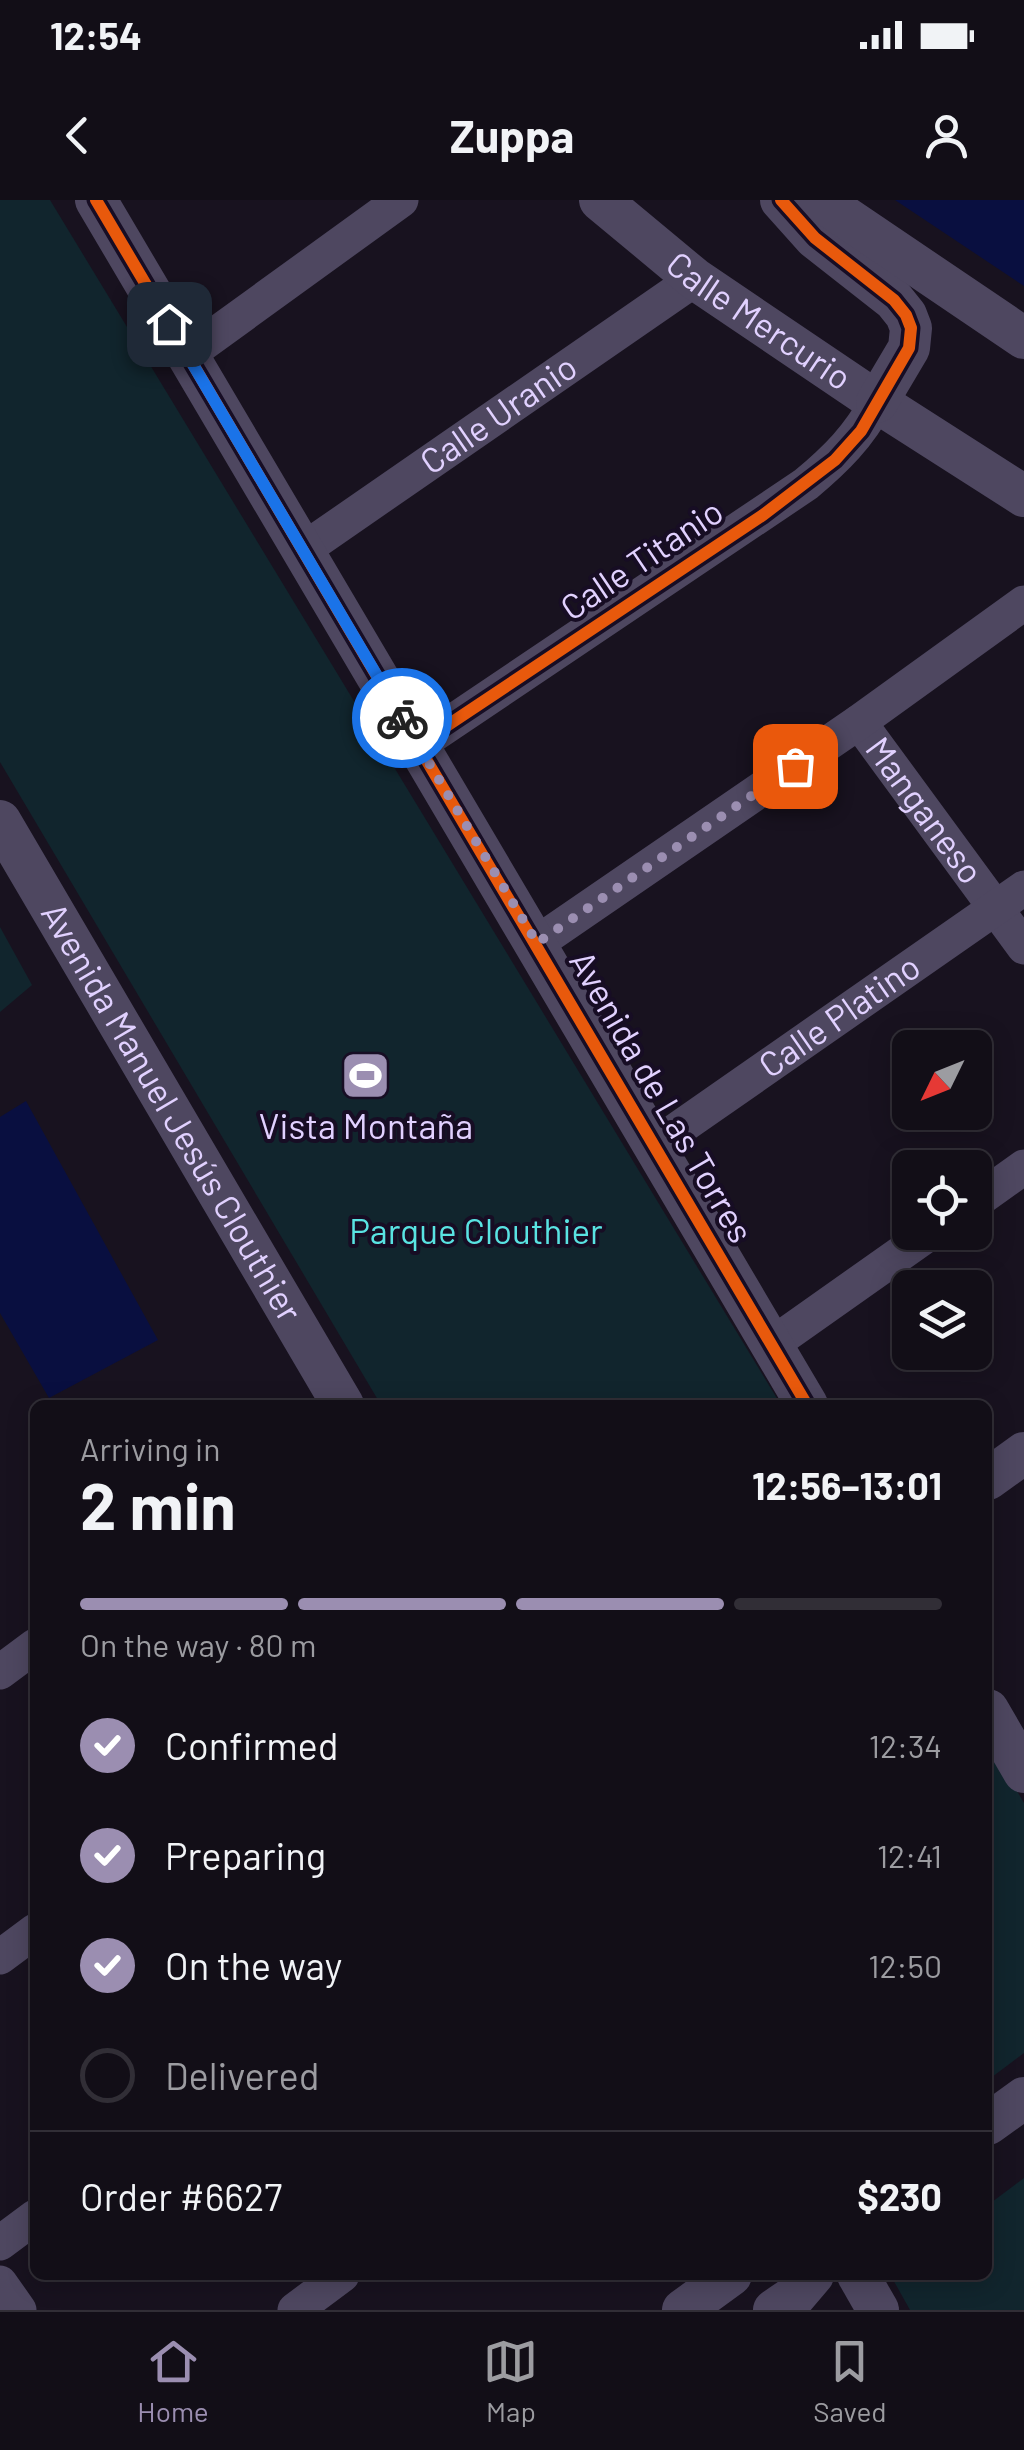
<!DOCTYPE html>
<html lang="en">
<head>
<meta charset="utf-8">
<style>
  :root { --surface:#120e17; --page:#1b1720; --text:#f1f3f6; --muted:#9c9ca1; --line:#312e36; --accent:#9b8eb1 }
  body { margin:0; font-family:Barlow,sans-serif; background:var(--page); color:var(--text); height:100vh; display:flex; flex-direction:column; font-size:38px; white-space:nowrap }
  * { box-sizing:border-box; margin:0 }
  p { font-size:32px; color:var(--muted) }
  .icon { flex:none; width:55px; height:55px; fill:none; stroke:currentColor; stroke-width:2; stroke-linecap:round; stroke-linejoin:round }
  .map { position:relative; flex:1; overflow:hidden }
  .details { position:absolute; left:30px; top:1200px; width:962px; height:880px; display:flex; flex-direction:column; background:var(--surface); border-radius:15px; box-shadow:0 5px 25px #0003,0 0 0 2px var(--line) }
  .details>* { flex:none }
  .needle { width:65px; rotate:227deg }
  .buttons { position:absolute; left:892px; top:830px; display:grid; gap:20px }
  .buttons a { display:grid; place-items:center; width:100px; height:100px; border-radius:15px; background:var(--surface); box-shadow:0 5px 25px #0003,0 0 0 2px var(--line); font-size:50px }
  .pin { position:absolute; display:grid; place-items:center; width:85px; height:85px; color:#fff; margin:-42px; border-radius:20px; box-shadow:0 5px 15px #0006 }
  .courier { position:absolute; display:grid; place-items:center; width:100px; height:100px; margin:-50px; border:8px solid #1a73e8; border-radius:50%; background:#fff; color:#222; box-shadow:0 2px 12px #0007 }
  .headline em { font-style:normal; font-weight:700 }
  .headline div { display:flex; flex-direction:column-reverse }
  .headline { display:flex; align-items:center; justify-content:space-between; height:170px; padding:0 50px }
  h1 { font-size:65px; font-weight:700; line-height:75px }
  .bar { display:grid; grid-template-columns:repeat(4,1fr); gap:15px 10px; align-content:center; height:120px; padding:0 50px }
  .bar i { height:12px; border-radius:8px; background:var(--line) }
  .bar .on { background:var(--accent) }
  .bar p { grid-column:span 4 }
  .line { display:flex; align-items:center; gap:25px; padding:0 50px; border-top:2px solid var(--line) }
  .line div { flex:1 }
  ol { padding:0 50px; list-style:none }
  li { display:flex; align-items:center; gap:30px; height:110px }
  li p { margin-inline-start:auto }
  li .icon { padding:10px; border-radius:50%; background:var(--accent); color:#fff; stroke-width:4 }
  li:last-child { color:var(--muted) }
  li i { width:55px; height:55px; border:5px solid var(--line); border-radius:50% }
  .status { display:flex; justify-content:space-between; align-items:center; height:70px; padding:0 50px; background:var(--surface); direction:ltr }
  .status svg { height:28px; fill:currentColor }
  header { display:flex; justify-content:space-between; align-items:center; height:130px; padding:0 50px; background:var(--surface); font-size:45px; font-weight:700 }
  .tab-bar { display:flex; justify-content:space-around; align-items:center; height:140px; border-top:2px solid var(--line); background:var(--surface); font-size:28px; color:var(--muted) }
  .tab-bar a { display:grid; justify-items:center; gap:5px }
  .tab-bar .on { color:var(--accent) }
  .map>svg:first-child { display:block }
</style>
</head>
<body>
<div class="status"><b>12:54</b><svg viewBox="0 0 49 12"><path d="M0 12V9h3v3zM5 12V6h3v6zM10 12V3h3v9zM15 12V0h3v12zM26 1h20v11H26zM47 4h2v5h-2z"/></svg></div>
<header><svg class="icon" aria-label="back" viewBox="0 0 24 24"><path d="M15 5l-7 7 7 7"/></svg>Zuppa<svg class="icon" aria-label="person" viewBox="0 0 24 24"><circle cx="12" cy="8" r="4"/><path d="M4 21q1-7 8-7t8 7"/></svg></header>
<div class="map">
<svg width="1024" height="2110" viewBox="0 0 1024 2110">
  <rect width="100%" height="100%" fill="#18121f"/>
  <g fill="#11252d">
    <polygon points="0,0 50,0 781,1205 381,1205 0,562"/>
    <polygon points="0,727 32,785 0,812"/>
    <polygon points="988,1541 1024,1603 1024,1853 988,1880"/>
    <polygon points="1024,1978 1024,2110 910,2110 891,2076 988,2075 988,2005"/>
  </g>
  <g fill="#090f40">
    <polygon points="895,0 1024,0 1024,86"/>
    <polygon points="26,901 158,1140 49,1198 0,1113 0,917"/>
  </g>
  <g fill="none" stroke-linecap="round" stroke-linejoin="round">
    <g stroke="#4e4760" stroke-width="35">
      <polyline points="187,155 401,0"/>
      <path id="s1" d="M303 350 695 79"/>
      <path id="s2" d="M859 522 1024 747"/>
      <path d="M418 545 806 284C836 259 859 236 877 202"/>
      <polyline points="537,743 859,522 1024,403"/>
      <path id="s3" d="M655 945 1024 688"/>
      <polyline points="975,1002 1024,967"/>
      <polyline points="771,1145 931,1032"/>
      <polyline points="0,1472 35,1446"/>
      <polyline points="0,1757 35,1731"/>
      <polyline points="0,2043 35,2017"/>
      <polyline points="0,2083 19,2110"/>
      <polyline points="295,2110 342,2075"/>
    </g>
    <g stroke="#4e4760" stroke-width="42">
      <polyline points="96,0 807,1205"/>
      <path id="s4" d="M600 0 695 79 877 202 1024 296"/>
      <polyline points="781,0 815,38 894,100 906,115 911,128 909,148 877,202"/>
      <polyline points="820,0 1024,138"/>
      <path id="s5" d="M0 621 343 1205"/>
      <polyline points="988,1279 1024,1253"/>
      <polyline points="988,1510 1024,1572"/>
      <polyline points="988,1924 1024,1898"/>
      <polyline points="858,2075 878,2110"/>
      <polyline points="683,2110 731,2075"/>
      <polyline points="774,2110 796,2095 813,2075"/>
    </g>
    <defs>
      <g id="cycleway">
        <polyline points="96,0 807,1205"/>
        <polyline points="418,545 763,315 835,260 861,231 909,148 911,128 906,115 894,100 815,38 781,0"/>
      </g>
    </defs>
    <use href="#cycleway" stroke="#170d24" stroke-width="19"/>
    <use href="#cycleway" stroke="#e8590c" stroke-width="12"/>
  </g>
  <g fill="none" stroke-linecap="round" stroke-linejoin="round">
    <polyline stroke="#9b8eb1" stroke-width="10" stroke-dasharray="0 18" points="402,518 537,743 795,566"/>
    <polyline stroke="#1a73e8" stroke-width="12" points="169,124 402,518"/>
  </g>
  <defs>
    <symbol id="stadium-square" viewBox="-11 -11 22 22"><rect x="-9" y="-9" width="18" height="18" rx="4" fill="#9b8eb1" stroke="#170d24"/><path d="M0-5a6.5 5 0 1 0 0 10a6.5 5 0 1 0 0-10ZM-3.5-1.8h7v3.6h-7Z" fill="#fff"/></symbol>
  </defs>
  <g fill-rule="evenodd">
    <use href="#stadium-square" x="338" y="848" width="55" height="55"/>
  </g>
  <g text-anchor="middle" stroke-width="8" stroke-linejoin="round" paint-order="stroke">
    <g font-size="35" fill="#e1d1ff" stroke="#170d24">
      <text dy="12" stroke="none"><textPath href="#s4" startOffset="200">Calle Mercurio</textPath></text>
      <text dy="12" stroke="none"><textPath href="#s1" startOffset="238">Calle Uranio</textPath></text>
      <text transform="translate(642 360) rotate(-34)" y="12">Calle Titanio</text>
      <text dy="12" stroke="none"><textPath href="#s2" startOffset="110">Manganeso</textPath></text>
      <text dy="12" stroke="none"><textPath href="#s3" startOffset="225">Calle Platino</textPath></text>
      <text transform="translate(661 897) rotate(60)" y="12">Avenida de Las Torres</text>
      <text dy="12" stroke="none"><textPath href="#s5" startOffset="338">Avenida Manuel Jesús Clouthier</textPath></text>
    </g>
    <g font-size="35" fill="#e1d1ff" stroke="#170d24">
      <text x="366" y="939">Vista Montaña</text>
    </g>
    <g font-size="35" fill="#59e3e2" stroke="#170d24">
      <text x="476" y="1044">Parque Clouthier</text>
    </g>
  </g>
</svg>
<div class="buttons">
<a><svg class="needle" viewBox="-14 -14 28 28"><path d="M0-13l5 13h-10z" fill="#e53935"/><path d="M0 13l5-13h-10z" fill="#9c9ca1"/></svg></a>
<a><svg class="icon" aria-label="locate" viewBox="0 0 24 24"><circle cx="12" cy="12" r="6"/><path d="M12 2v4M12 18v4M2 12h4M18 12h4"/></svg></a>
<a><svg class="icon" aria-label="layers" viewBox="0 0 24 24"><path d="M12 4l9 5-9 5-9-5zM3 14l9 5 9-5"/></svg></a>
</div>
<div class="pin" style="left:795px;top:566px;background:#ea580c"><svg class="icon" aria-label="bag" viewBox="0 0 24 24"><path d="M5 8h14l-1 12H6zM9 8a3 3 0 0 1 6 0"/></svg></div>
<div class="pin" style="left:169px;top:124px;background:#1f2937"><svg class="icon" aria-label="home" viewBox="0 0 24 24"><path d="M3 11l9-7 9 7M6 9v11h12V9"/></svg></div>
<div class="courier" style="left:402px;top:518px"><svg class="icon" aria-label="bike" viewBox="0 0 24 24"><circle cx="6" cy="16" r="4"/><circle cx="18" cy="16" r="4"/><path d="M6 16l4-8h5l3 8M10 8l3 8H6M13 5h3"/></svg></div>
<section class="details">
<div class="headline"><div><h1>2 min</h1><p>Arriving in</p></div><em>12:56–13:01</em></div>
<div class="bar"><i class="on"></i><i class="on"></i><i class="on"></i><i></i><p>On the way · 80 m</p></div>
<ol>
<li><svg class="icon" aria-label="check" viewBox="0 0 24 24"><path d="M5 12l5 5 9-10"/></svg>Confirmed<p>12:34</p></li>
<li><svg class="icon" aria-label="check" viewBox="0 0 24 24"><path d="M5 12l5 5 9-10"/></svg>Preparing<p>12:41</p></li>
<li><svg class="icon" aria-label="check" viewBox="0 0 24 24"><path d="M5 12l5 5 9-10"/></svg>On the way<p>12:50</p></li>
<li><i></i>Delivered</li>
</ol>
<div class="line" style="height:130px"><div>Order #6627</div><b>$230</b></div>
</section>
</div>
<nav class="tab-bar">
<a class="on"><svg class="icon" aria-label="home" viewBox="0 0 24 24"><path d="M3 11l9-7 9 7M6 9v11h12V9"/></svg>Home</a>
<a><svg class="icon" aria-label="map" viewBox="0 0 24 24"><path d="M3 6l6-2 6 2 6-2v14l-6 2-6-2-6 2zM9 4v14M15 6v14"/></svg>Map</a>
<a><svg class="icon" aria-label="saved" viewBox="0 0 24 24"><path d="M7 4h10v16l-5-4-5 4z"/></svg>Saved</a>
</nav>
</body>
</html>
